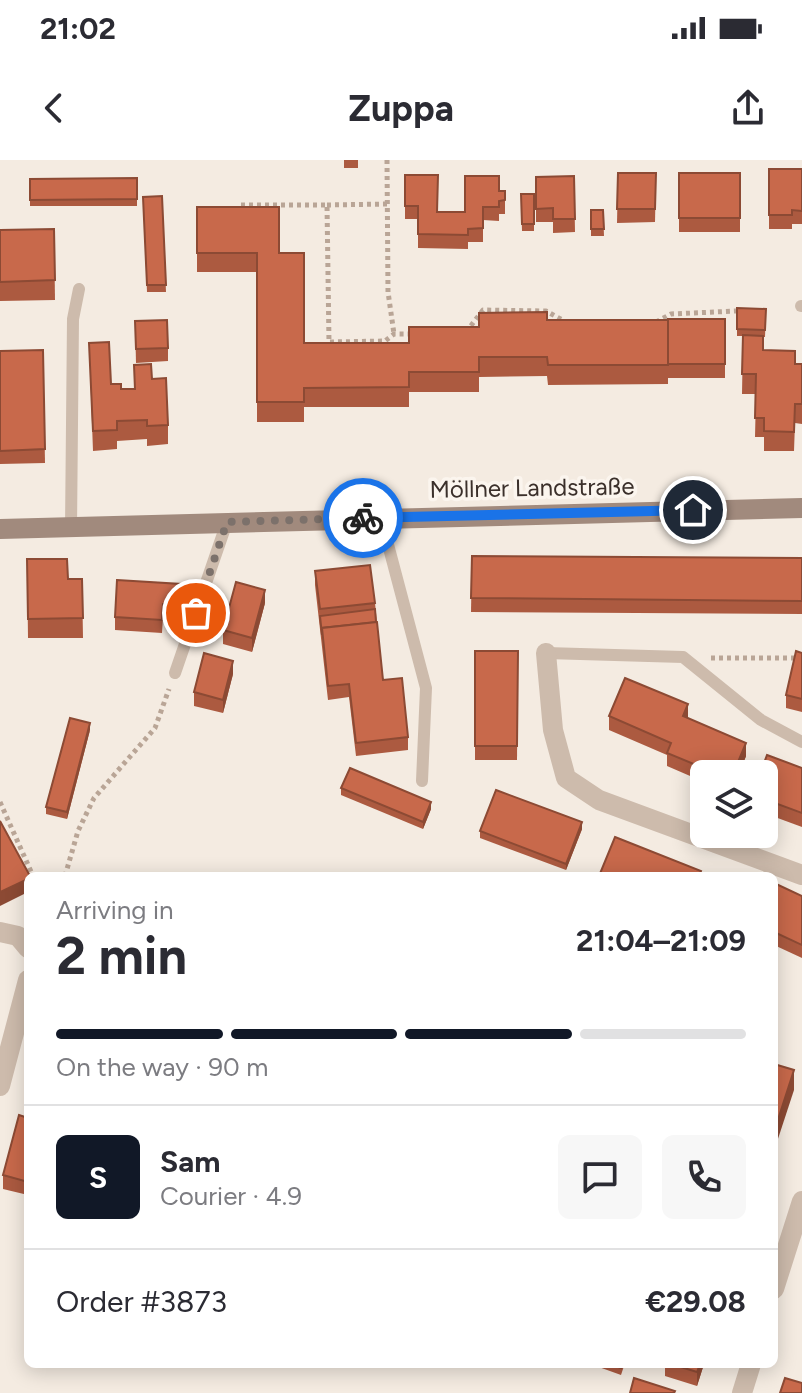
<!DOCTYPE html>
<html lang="en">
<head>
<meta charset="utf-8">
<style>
  :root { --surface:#fff; --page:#f7f7f7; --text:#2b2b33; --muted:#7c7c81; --line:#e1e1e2; --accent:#111827 }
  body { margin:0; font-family:Figtree,sans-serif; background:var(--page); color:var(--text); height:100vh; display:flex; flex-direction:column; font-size:30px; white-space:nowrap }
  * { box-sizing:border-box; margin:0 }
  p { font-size:26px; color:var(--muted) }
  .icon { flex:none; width:44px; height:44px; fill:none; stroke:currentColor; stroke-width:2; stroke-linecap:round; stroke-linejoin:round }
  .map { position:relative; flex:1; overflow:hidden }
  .details { position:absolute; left:24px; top:712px; width:754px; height:496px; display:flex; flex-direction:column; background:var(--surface); border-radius:12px; box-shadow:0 4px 20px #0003 }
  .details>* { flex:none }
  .buttons { position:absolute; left:690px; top:600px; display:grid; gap:16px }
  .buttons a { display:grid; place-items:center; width:88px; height:88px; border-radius:12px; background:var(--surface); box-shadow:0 4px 20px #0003; font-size:40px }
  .pin { position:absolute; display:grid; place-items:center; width:68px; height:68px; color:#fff; margin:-34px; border:4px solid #fff; border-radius:50%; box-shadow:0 2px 8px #0007 }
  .courier { position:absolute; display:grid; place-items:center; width:80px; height:80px; margin:-40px; border:6px solid #1a73e8; border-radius:50%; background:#fff; color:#222; box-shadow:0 2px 10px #0007 }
  .headline em { font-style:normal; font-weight:700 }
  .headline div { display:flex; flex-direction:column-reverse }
  .headline { display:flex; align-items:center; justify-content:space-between; height:136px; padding:0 32px }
  h1 { font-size:52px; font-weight:700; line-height:60px }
  .bar { display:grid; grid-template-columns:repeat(4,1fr); gap:12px 8px; align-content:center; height:96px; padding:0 32px }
  .bar i { height:10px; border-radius:6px; background:var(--line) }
  .bar .active { background:var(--accent) }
  .bar p { grid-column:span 4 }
  .line { display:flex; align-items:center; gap:20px; padding:0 32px; border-top:2px solid var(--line) }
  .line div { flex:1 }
  .round { display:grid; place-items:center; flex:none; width:84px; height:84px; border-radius:12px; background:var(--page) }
  .status { display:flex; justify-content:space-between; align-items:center; height:56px; padding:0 40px; background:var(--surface); direction:ltr }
  .status svg { height:22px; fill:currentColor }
  header { display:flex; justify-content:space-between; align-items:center; height:104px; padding:0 32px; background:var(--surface); font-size:36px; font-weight:700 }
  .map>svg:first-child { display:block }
</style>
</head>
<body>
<div class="status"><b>21:02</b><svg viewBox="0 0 49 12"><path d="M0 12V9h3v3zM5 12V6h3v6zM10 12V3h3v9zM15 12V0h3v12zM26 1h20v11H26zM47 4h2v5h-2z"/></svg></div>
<header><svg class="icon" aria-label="back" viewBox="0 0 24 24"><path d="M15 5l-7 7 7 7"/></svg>Zuppa<svg class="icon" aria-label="share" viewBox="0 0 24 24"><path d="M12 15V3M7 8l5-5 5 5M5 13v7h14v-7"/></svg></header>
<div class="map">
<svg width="802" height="1233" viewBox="0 0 802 1233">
  <rect width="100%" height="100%" fill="#f4ebe1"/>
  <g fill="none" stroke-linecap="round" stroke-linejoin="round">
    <g stroke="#b9a596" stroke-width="5" stroke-dasharray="4 4" stroke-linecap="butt">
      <polyline points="387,0 388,132 394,174"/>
      <polyline points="241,45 327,45 329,182 385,181 394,174 413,174"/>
      <polyline points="327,45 387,44"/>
      <polyline points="656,162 671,154 736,151"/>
      <polyline points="466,172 483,150 546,151 566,162"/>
      <polyline points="711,498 802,498"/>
      <polyline points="0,642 33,716"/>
      <polyline points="65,716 78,671 94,638 155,568 169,529"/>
    </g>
    <g stroke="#cdbbac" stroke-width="12">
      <polyline points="801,146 802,146"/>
      <polyline points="381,358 426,528 422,621"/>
      <polyline points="71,368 73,159 79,129"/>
      <polyline points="546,493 683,497 761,560 802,582"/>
      <polyline points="175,513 227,362"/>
    </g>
    <g stroke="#cdbbac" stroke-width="20">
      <polyline points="546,493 553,570 566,618 599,640 802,715"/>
      <polyline points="0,772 18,776 28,788"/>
      <polyline points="0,926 28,820"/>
      <polyline points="774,1129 802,1041"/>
      <polyline points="742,1233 751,1204"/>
    </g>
    <polyline stroke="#a18a7d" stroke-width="20" points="0,369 802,348"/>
  </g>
  <g fill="#ac5a40">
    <rect x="344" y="0" width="14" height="8"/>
    <polygon points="769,9 802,9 802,64 792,64 792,69 769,69"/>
    <polygon points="618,13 656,13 655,62 617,63"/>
    <rect x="679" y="13" width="61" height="59"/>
    <polygon points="405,15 438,52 465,52 499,31 505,31 505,54 499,54 499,61 483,60 483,82 468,82 468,89 418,88 418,59 405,59"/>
    <polygon points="574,16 575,72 553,73 553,62 536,62 536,17"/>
    <polygon points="137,18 137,46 30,46 30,19"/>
    <polygon points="521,34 534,34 534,71 522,71"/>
    <polygon points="162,36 166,132 147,132 143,37"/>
    <polygon points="197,47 279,93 304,183 409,183 479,167 547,160 668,160 668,224 548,225 547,216 479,217 479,232 409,232 409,247 304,247 304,262 257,262 257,112 197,112"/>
    <polygon points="591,50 603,50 604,76 591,76"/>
    <polygon points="54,69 55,140 0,141 0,70"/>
    <polygon points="737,148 766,149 765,177 763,177 763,190 795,204 802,204 802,264 795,263 794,291 764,291 764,277 755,277 756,234 742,234 743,176 737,176"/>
    <rect x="668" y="159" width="57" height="59"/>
    <polygon points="135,161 168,188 168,201 136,203"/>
    <polygon points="89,183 111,224 121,229 134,229 134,205 152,219 168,265 168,284 147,286 147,279 117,281 117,289 93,291"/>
    <polygon points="43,190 45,303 0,304 0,191"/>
    <polygon points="472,396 802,398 802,454 471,452"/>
    <polygon points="27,399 68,419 82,419 83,478 28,478"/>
    <polygon points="315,411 375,443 383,520 408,577 408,590 356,596 349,537 328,540 315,425"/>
    <polygon points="181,437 171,458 163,457 162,473 115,470 115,457"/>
    <polygon points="265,443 252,492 223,484 223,470"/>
    <polygon points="475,491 518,491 517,600 475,600"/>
    <polygon points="802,493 802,552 786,548 786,535"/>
    <polygon points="233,514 223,553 194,546 194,532"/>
    <polygon points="609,556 688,558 746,596 739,614 704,614 704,622 667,606 667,595 609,570"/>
    <polygon points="90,570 67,659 46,654 46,647"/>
    <polygon points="802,608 802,667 764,653 764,614"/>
    <polygon points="341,628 431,649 423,669 341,635"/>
    <polygon points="582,669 566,710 480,678 480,671"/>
    <polygon points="774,723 802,736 802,798 774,785"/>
    <polygon points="28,958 28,1035 3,1029 3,1015"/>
    <polygon points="596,1204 624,1204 624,1206 621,1215 596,1206"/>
    <polygon points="664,1204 704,1204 697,1226 665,1216 665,1204"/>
  </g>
  <g fill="#8c4a34">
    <polygon points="181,424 181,437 171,458 171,445"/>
    <polygon points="265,430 265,443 252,492 252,478"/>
    <polygon points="233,501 233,514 223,553 223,540"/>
    <polygon points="688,544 688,557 683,570 683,556"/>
    <polygon points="90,563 90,570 67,659 67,652"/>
    <polygon points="746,583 746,596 739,614 733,614"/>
    <polygon points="431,642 431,649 423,669 423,662"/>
    <polygon points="582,662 582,669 566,710 566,704"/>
    <polygon points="28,719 28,732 0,746 0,732"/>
    <polygon points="794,910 794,930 774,991 774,972"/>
    <polygon points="700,1204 704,1204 697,1226 697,1212"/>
  </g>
  <g fill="#c8694b" stroke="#8c4a34" stroke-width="2">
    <polygon points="769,9 802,9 802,51 792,50 792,55 769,55"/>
    <polygon points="618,13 656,13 655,49 617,49"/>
    <rect x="679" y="13" width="61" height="45"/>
    <polygon points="405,15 438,15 437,52 465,52 465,16 499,16 499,31 505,31 505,40 499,41 499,47 483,47 483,68 468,69 468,75 418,74 418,46 405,46"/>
    <polygon points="574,16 575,59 553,59 553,48 536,49 536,17"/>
    <polygon points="137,18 137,39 30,40 30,19"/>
    <polygon points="521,34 534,34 534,64 522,64"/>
    <polygon points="162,36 166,125 147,125 143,37"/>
    <polygon points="197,47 279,47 279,93 304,93 304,183 409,183 409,167 479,167 479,153 547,152 547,160 668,160 668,205 548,205 547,197 479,197 479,212 409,212 409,227 304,228 304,242 257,242 257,93 197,93"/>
    <polygon points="591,50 603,50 604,69 591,69"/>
    <polygon points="54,69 55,120 0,122 0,70"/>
    <polygon points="737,148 766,149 765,170 737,169"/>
    <rect x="668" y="159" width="57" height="45"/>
    <polygon points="167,160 168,188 136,189 135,161"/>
    <polygon points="743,175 763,176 763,190 795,191 795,204 802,204 802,244 795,244 794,272 764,271 764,258 755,258 756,214 742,214"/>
    <polygon points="109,182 111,224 121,224 121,229 135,229 134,205 151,204 152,219 166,218 168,265 147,266 147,260 117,261 117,270 93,271 89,183"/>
    <polygon points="43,190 45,289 0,291 0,191"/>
    <polygon points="472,396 802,398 802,441 471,438"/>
    <polygon points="27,399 67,399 68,419 82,419 83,458 28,459"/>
    <polygon points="370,405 375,443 320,449 315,411"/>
    <polygon points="117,420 181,424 171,445 163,444 162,460 115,457"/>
    <polygon points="236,422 265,430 252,478 223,470"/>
    <polygon points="375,449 376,462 322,468 322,475 320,456"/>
    <polygon points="377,462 383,520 402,518 408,577 356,583 349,524 328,526 322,468"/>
    <polygon points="475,491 518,491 517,586 475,586"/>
    <polygon points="796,491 802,493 802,539 786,535"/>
    <polygon points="204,493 233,501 223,540 194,532"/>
    <polygon points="625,518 688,544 683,556 746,583 733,614 718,614 667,593 671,583 609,556"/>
    <polygon points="70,558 90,563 67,652 46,647"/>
    <polygon points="767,595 802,608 802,653 764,639 764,614 760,614"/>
    <polygon points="350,608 431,642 423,662 341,628"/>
    <polygon points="496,630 582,662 566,704 480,671"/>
    <polygon points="0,661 30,716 28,716 28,719 0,732"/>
    <polygon points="615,677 701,711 699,716 599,716"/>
    <polygon points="774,723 802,736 802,785 774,772"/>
    <polygon points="774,904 794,910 774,972"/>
    <polygon points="19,955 28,958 28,1022 3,1015"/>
    <polygon points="609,1204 622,1204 621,1208"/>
    <polygon points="671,1204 700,1204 697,1212"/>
    <polygon points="634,1218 675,1231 674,1233 630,1233"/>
    <polygon points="785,1218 802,1223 802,1233 780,1233"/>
  </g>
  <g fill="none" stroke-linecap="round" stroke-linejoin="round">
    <polyline stroke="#7c716b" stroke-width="8" stroke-dasharray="0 14.4" points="196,453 227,362 363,358"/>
    <polyline stroke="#1a73e8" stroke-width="10" points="363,358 693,350"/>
  </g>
  <g text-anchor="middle" stroke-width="7" stroke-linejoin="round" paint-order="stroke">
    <g font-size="24" fill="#3b302b" stroke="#fbf5ee">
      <text transform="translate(532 328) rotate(-1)" y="8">Möllner Landstraße</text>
    </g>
  </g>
</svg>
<div class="buttons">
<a><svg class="icon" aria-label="layers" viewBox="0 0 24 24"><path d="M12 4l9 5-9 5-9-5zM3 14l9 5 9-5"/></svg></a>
</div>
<div class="pin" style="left:196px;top:453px;background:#ea580c"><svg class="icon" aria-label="bag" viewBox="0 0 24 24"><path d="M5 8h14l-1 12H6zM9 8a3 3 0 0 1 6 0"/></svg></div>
<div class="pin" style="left:693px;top:350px;background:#1f2937"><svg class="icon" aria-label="home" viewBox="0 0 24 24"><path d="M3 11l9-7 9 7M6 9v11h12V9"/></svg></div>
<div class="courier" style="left:363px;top:358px"><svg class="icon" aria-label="bike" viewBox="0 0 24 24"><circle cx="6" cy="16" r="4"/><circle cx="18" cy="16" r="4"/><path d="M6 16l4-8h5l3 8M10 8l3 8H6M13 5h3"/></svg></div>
<section class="details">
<div class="headline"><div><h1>2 min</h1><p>Arriving in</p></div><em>21:04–21:09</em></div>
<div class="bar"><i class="active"></i><i class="active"></i><i class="active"></i><i></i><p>On the way · 90 m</p></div>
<div class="line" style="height:144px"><b class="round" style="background:var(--accent);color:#fff">S</b><div><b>Sam</b><p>Courier · 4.9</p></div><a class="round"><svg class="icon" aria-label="chat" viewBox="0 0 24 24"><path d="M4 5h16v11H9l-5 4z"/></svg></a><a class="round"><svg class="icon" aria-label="phone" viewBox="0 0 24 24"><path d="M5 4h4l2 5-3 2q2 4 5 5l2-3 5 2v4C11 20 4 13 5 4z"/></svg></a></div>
<div class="line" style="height:104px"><div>Order #3873</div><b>€29.08</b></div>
</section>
</div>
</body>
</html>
